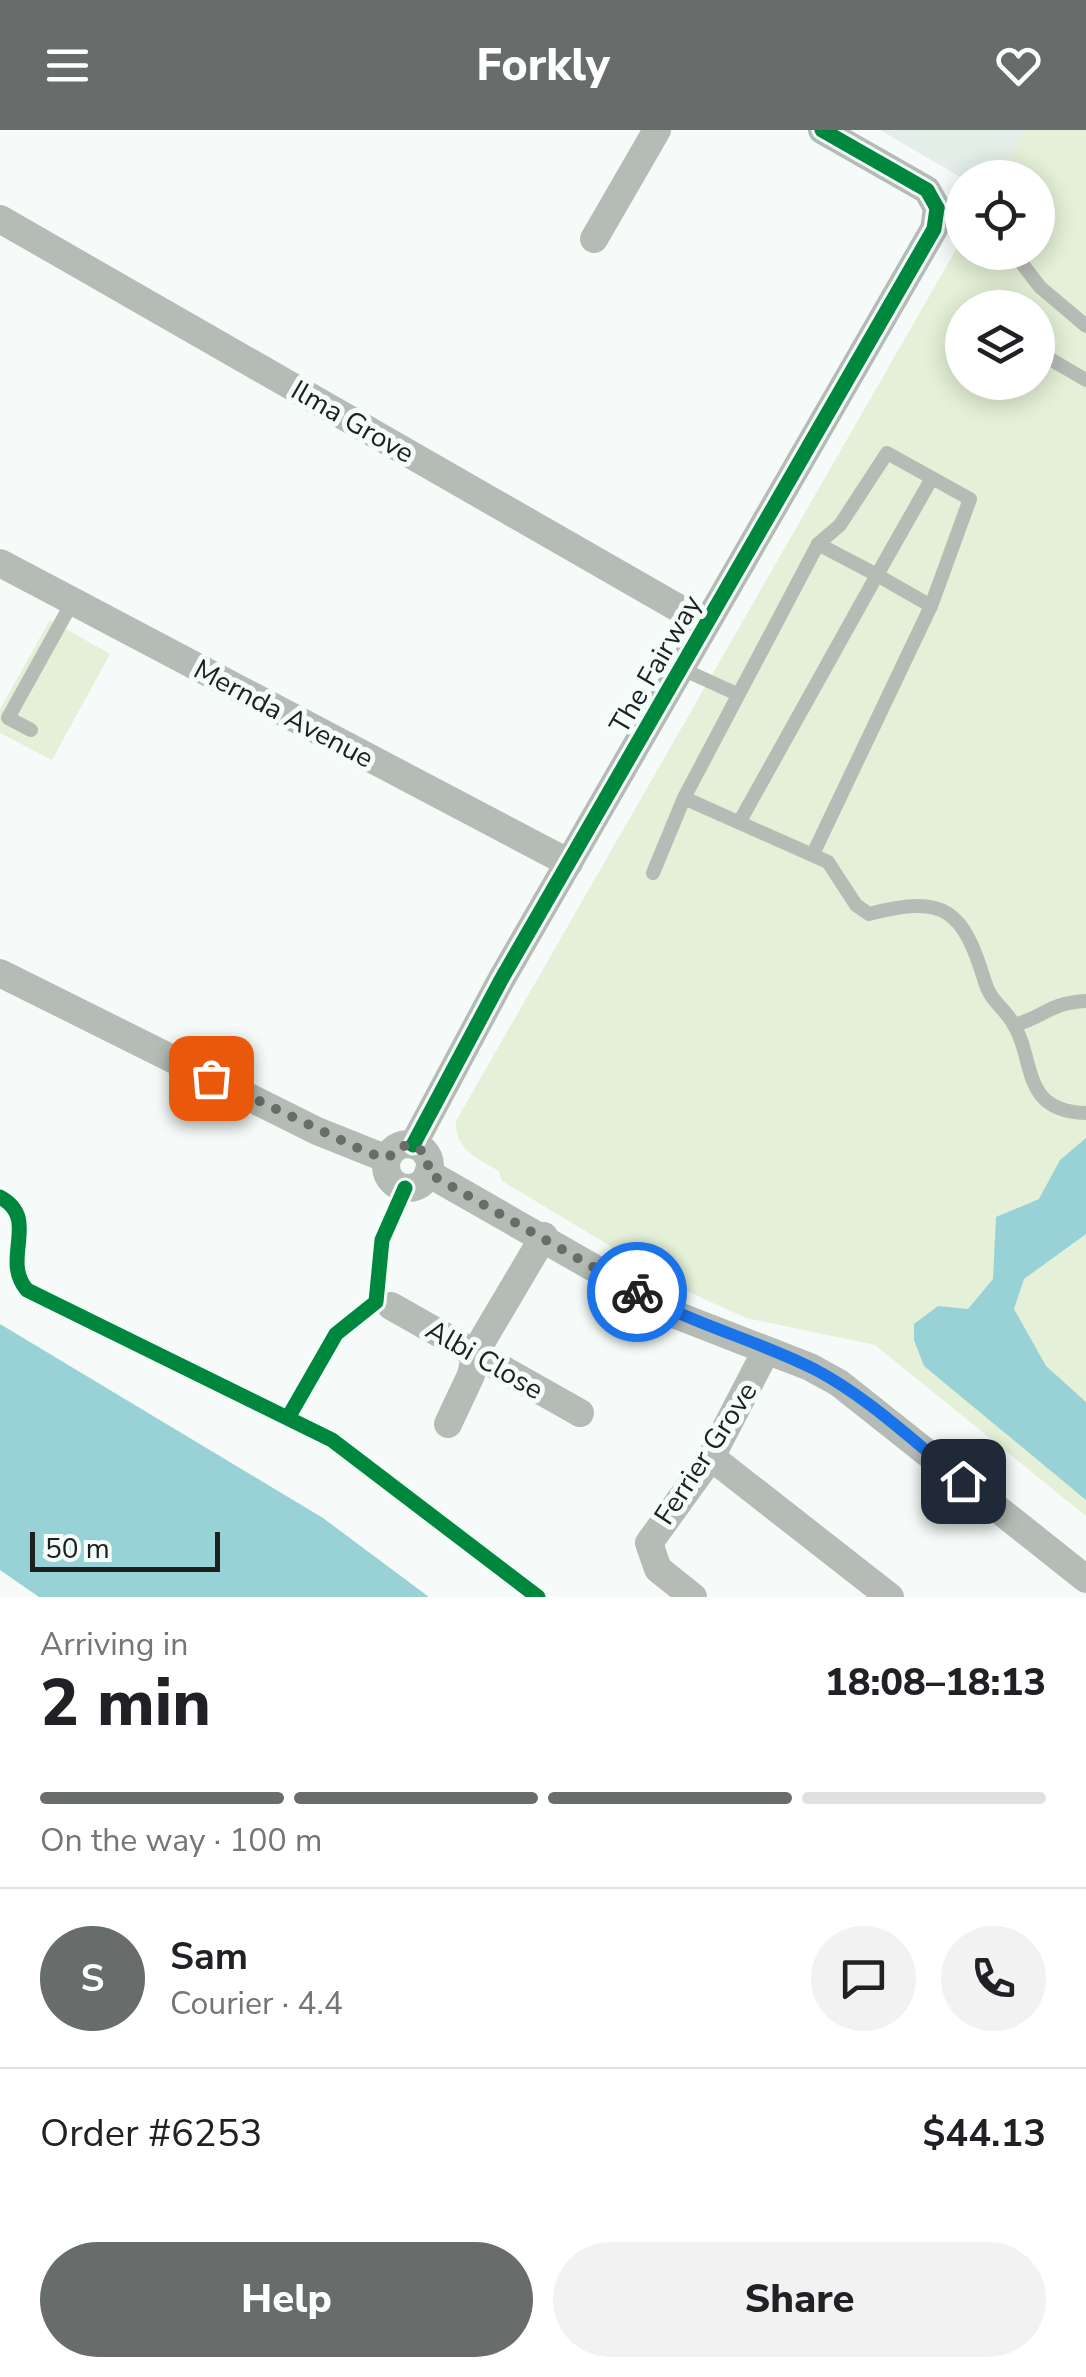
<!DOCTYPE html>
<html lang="en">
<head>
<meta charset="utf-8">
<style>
  :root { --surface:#fff; --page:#f2f2f2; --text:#202124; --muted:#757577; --line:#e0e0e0; --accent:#686d6b }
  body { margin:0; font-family:"Nunito Sans",sans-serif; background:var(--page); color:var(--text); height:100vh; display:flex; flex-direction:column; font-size:38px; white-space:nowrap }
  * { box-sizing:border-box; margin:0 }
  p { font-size:32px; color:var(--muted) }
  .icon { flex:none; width:55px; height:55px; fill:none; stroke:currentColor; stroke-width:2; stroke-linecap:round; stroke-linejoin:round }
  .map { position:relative; height:1467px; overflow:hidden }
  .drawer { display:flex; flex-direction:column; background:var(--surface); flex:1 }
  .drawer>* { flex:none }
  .buttons { position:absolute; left:945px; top:30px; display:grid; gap:20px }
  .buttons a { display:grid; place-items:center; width:110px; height:110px; border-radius:50%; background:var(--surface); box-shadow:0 5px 25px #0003; font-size:50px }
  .scale { position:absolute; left:30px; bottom:25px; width:190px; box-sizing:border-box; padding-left:10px; border:5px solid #1c201e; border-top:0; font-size:28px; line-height:35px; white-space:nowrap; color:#1c201e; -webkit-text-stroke:8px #f4fdf9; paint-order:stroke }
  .pin { position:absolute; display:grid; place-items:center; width:85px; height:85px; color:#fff; margin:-42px; border-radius:20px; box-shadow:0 5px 15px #0006 }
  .courier { position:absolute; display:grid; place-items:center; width:100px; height:100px; margin:-50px; border:8px solid #1a73e8; border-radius:50%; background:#fff; color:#222; box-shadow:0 2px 12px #0007 }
  .head em { font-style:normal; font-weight:800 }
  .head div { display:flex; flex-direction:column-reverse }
  .head { display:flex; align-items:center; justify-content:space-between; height:170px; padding:0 40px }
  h1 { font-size:65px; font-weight:800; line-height:75px }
  .bar { display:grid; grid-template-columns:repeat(4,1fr); gap:15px 10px; align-content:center; height:120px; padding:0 40px }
  .bar i { height:12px; border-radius:8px; background:var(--line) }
  .bar .on { background:var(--accent) }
  .bar p { grid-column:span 4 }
  .line { display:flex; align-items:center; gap:25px; padding:0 40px; border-top:2px solid var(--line) }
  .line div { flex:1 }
  .round { display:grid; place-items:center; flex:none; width:105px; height:105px; border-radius:52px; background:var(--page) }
  .cta { display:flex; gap:20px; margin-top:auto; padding:20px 40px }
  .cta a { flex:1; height:115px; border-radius:60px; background:var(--accent); color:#fff; font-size:40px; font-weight:800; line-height:115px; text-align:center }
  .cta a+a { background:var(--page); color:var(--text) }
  header { display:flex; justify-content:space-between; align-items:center; height:130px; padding:0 40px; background:var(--accent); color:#fff; font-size:45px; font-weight:800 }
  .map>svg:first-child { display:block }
</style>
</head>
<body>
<header><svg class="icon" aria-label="menu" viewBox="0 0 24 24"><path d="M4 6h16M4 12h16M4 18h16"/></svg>Forkly<svg class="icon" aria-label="heart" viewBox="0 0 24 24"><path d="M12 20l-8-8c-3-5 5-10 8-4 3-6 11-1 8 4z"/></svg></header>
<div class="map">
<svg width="1086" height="1467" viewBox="0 0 1086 1467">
  <rect width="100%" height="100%" fill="#f6fbf9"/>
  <polygon fill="#e3eee9" points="880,0 1026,0 998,47 962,48"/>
  <g fill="#e4f0d7" fill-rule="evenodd">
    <path d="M1026 0H1086V1386L875 1215 746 1188 680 1158 502 1051 499 1041C477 1028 455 1020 456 991L962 109V122H1038V48L998 47ZM962 178H1038V252H962Z"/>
    <polygon points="50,490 110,524 52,630 0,603 0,579"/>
  </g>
  <g fill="#98d2d6">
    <polygon points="1086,1008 1086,1104 1024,1149 1014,1179 1046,1236 1086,1272 1086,1370 924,1236 914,1210 914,1194 938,1176 968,1179 993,1149 996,1087 1039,1069 1060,1030"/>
    <polygon points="0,1194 323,1388 429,1467 39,1467 0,1440"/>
  </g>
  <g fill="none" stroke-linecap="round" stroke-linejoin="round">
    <g stroke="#b5bcb6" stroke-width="14">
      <polyline points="938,84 962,85"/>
      <polyline points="1013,122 1040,157 1086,196"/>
      <polyline points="1038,222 1086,250"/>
      <polyline points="931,476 877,445 932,348"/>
      <polyline points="680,538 737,564"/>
      <polyline points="31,600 8,588 73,471"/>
      <path d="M684 668 828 732 856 775 869 784C946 764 963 780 985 852 989 868 1002 877 1011 890 1037 928 1018 981 1086 983"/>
      <polyline points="740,691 877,445 818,414"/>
      <polyline points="653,743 684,668 818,414 840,395 887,323 970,369 931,476 813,724"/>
      <path d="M1014 895C1045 887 1048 873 1086 871"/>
    </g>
    <g stroke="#b5bcb6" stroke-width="28">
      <polyline points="0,89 706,494"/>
      <polyline points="594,109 657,0"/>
      <polyline points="0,433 569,733"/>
      <polyline points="0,843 317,1001 387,1029"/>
      <circle cx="408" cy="1036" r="22"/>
      <polyline points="413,1015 501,850 934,99 937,78 927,60 822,0"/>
      <polyline points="428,1043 676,1185 810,1237 839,1253 1086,1449"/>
      <polyline points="391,1176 580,1283"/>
      <polyline points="448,1294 471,1245 476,1221 544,1106"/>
      <polyline points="711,1327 890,1467"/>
      <polyline points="693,1467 658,1439 649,1413 711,1327 766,1221"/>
    </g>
    <defs>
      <g id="cycleway">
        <polyline points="822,0 927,60 937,78"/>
        <polyline points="413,1015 501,850 934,99 937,78"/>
        <path d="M0 1067C41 1089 0 1129 27 1160L332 1310 538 1467"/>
        <polyline points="289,1286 336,1204 376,1172 382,1110 405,1058"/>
      </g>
    </defs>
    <use href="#cycleway" stroke="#f4fdf9" stroke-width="21"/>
    <use href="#cycleway" stroke="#00873e" stroke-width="15"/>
  </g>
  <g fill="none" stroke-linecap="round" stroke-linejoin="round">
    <polyline stroke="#686d6b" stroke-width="10" stroke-dasharray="0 18" points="211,948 368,1023 388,1028 400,1016 416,1016 428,1027 428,1043 637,1162"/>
    <path stroke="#1a73e8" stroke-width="12" d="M637 1162C694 1195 757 1210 814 1239 868 1267 915 1313 963 1351"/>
  </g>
  <g text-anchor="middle" stroke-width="10" stroke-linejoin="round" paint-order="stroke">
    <g font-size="28" fill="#1c201e" stroke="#f4fdf9">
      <text transform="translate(353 291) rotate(30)" y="10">Ilma Grove</text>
      <text transform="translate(655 534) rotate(-60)" y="10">The Fairway</text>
      <text transform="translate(284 583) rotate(28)" y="10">Mernda Avenue</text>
      <text transform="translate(485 1229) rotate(30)" y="10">Albi Close</text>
      <text transform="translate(705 1323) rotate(-57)" y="10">Ferrier Grove</text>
    </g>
  </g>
</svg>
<div class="buttons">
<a><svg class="icon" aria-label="locate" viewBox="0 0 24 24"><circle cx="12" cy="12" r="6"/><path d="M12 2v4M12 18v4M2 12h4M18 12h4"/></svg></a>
<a><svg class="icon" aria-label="layers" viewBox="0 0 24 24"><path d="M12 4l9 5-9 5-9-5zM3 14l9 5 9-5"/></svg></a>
</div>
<div class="scale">50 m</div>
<div class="pin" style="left:211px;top:948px;background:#ea580c"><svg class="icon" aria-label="bag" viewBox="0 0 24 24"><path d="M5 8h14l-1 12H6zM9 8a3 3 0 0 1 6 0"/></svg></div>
<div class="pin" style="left:963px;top:1351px;background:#1f2937"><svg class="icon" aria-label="home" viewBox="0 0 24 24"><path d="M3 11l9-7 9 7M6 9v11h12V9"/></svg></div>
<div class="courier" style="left:637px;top:1162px"><svg class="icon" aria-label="bike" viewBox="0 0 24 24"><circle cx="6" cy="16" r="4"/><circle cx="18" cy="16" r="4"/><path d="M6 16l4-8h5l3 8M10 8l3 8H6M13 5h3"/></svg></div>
</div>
<section class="drawer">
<div class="head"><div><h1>2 min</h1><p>Arriving in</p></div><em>18:08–18:13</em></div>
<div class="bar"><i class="on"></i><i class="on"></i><i class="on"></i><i></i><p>On the way · 100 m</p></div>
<div class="line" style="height:180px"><b class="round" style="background:var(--accent);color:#fff">S</b><div><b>Sam</b><p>Courier · 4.4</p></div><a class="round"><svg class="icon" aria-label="chat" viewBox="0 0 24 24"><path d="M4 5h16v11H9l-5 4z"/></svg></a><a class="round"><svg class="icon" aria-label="phone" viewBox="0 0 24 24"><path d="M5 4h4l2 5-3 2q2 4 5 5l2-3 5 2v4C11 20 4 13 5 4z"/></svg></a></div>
<div class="line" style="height:130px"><div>Order #6253</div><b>$44.13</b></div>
<div class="cta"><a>Help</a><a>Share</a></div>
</section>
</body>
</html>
